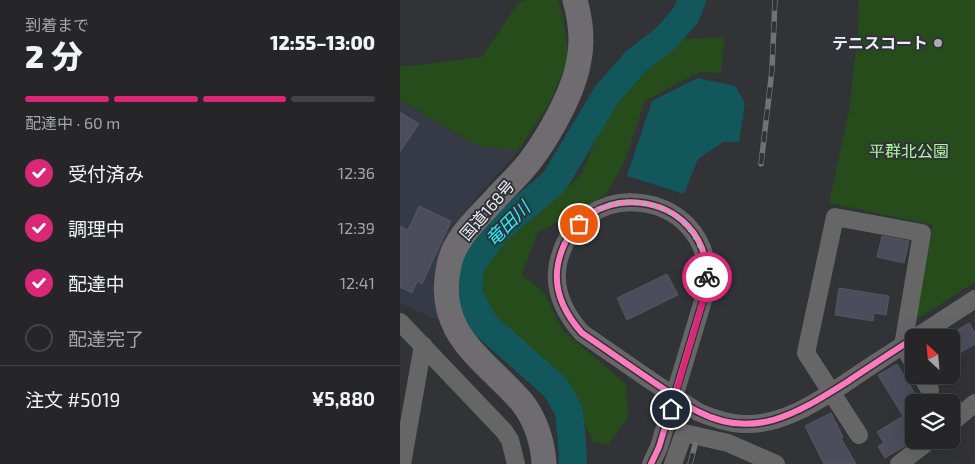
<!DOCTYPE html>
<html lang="ja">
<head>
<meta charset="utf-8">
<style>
  :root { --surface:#262629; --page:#323235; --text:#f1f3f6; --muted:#a4a5a8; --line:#424346; --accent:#db2777 }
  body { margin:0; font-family:"Exo 2","Noto Sans JP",sans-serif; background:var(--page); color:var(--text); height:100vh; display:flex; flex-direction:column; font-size:19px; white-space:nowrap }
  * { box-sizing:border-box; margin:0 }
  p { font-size:16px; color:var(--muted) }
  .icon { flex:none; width:28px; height:28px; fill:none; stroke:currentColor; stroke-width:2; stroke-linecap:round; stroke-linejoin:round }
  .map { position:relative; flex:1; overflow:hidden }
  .details { display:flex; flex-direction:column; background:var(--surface); width:400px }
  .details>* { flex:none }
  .needle { width:32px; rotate:334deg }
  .fabs { position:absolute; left:505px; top:329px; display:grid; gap:10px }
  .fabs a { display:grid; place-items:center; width:55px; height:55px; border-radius:8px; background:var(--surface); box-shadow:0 5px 20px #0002,0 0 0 1px var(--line); font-size:25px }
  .pin { position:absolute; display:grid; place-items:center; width:42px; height:42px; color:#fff; margin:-21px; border:2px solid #fff; border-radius:50%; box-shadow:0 1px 5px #0007 }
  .courier { position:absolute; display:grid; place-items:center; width:50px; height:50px; margin:-25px; border:4px solid #db2777; border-radius:50%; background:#fff; color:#222; box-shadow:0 1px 6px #0007 }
  .headline em { font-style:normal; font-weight:800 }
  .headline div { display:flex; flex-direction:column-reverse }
  .headline { display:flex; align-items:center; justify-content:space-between; height:85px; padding:0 25px }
  h1 { font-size:32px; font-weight:800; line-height:38px }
  .bar { display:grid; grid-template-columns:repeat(4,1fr); gap:8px 5px; align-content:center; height:60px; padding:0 25px }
  .bar i { height:6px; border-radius:4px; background:var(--line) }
  .bar .selected { background:var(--accent) }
  .bar p { grid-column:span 4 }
  .line { display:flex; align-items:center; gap:12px; padding:0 25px; border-top:1px solid var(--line) }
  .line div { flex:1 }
  ol { padding:0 25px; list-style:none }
  li { display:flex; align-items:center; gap:15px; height:55px }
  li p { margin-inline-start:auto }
  li .icon { padding:5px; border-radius:50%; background:var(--accent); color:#fff; stroke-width:4 }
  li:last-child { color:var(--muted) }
  li i { width:28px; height:28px; border:2px solid var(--line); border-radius:50% }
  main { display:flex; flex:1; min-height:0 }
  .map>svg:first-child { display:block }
</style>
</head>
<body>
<main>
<section class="details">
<div class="headline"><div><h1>2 分</h1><p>到着まで</p></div><em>12:55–13:00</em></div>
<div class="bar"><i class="selected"></i><i class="selected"></i><i class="selected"></i><i></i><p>配達中 · 60 m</p></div>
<ol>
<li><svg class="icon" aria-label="check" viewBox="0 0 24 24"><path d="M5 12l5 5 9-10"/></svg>受付済み<p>12:36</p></li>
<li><svg class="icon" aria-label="check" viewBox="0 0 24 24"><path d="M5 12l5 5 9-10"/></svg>調理中<p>12:39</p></li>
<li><svg class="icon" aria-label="check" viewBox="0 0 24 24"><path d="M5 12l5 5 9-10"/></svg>配達中<p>12:41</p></li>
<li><i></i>配達完了</li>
</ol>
<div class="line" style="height:65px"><div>注文 #5019</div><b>¥5,880</b></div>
</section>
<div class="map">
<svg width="575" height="464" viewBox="0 0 575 464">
  <rect width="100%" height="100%" fill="#323337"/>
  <polygon fill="#363a46" points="0,100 75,145 118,151 75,199 38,258 33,283 40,321 0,303"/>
  <g fill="#254c1a">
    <polygon points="125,0 158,0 162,13 169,57 150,102 118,151 75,145 0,100 0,66 11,66 82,57 118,3"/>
    <polygon points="459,0 575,0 575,282 514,321 533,225 429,203 449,111 458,30"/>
    <polygon points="324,37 321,73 299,72 245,101 224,163 206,194 169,217 138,232 122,274 145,294 163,331 226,384 228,418 208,445 193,442 165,382 88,320 75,292 76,269 99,236 135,204 161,193 182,174 210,103 234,72 266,43 286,39"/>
  </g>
  <polygon fill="#11575b" points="298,78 335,86 345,103 339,142 323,142 298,159 284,194 227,176 252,101"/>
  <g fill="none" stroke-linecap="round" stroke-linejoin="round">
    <polyline stroke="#11575b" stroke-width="28" points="173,464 172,442 169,411 156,388 84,324 68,293 70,266 95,232 154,182 207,94 236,61 266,38 286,15 292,0"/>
  </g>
  <g fill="#4b4d5d" stroke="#56575a">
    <polygon points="0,112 19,124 0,152"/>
    <polygon points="19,206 51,221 22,284 17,281 12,293 0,287 0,226 8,230"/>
    <polygon points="482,236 509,241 504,263 477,257"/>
    <polygon points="267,274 278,295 227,320 217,298"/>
    <polygon points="439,288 489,296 486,315 474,313 473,321 435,315"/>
    <polygon points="569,323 575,333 575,344 556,355 556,331"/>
    <polygon points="497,364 514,392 514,439 503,447 485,458 478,446 484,443 477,432 503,416 478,375"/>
    <polygon points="431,413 443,437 441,438 456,464 424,464 405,426"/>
  </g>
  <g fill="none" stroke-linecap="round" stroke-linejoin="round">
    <g stroke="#676667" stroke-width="18">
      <polyline points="0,322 104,431 110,440 116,464"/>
      <polyline points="515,338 575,299"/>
      <polyline points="521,375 530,390"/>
      <path d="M247 378 182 333C165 314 153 290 158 264 177 172 309 188 307 279 307 284 305 290 305 294L259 447 251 464"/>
      <path d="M298 412C312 418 327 423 342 424 383 426 418 401 450 380 470 366 491 353 511 340"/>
      <polyline points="551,423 575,403"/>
      <polyline points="459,435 406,353 435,217 522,233 503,346 514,363"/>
      <polyline points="2,464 23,345"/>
      <polyline points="273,464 284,433 328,443 376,464"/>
      <polyline points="499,464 530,440"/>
    </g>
    <path stroke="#6e6c6e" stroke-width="25" d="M144 464C143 442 135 418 121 401 83 358 34 333 49 265 55 237 78 218 96 198 107 186 120 174 130 161 149 136 174 92 179 60 183 41 180 18 175 0"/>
    <defs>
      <g id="rail">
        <polyline points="361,164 372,70 375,0"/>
        <polyline points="290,464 295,445"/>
      </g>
    </defs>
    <use href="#rail" stroke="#727173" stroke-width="5.5"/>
    <use href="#rail" stroke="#303239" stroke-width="4" stroke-dasharray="11" stroke-linecap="butt"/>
    <polyline stroke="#676667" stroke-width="18" points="247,378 298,412"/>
    <defs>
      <path id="cycleway" d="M251 464 259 447 305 294C305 290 307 284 307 279 309 188 177 172 158 264 153 290 165 314 182 333 210 352 238 372 267 391 277 398 287 407 299 412 355 441 399 412 447 382 469 367 491 353 514 338"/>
    </defs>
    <use href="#cycleway" stroke="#303239" stroke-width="9"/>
    <use href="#cycleway" stroke="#fd7abc" stroke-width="6"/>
  </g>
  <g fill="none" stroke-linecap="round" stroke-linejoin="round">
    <path stroke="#aaacb1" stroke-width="5" stroke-dasharray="0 9" d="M179 224C183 221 186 217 191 214 219 194 263 200 286 225 300 239 305 258 307 277"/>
    <polyline stroke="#db2777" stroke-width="6" points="271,409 305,294 307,277"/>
  </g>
  <circle fill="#aaacb1" stroke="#303239" stroke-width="2" cx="538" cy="43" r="5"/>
  <g text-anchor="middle" stroke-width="4" stroke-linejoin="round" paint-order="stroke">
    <g font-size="16" font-weight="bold" fill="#ebedf2" stroke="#303239" text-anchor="end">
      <text x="528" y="49">テニスコート</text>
    </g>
    <g font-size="16" fill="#aff99b" stroke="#303239">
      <text x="509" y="157">平群北公園</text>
    </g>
    <g font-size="16" fill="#ebedf2" stroke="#303239">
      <text transform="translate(87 210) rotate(-49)" y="6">国道168号</text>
    </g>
    <g font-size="18" font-style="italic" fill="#21f0fa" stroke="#303239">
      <text transform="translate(108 224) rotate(-45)" y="6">竜田川</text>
    </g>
  </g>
</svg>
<div class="fabs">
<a><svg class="needle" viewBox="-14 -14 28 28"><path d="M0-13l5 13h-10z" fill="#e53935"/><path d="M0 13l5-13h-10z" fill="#a4a5a8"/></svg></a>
<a><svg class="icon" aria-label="layers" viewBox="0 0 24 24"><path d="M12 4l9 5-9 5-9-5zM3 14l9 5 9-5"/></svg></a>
</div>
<div class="pin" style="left:179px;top:224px;background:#ea580c"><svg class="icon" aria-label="bag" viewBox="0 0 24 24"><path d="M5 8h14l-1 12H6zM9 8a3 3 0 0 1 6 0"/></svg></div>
<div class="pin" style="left:271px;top:409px;background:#1f2937"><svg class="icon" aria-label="home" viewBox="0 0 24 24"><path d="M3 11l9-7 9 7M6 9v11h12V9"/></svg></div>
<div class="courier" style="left:307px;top:277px"><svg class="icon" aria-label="bike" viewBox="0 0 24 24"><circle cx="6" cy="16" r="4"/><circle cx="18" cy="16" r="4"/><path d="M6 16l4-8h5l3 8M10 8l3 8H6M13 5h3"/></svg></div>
</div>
</main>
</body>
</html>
